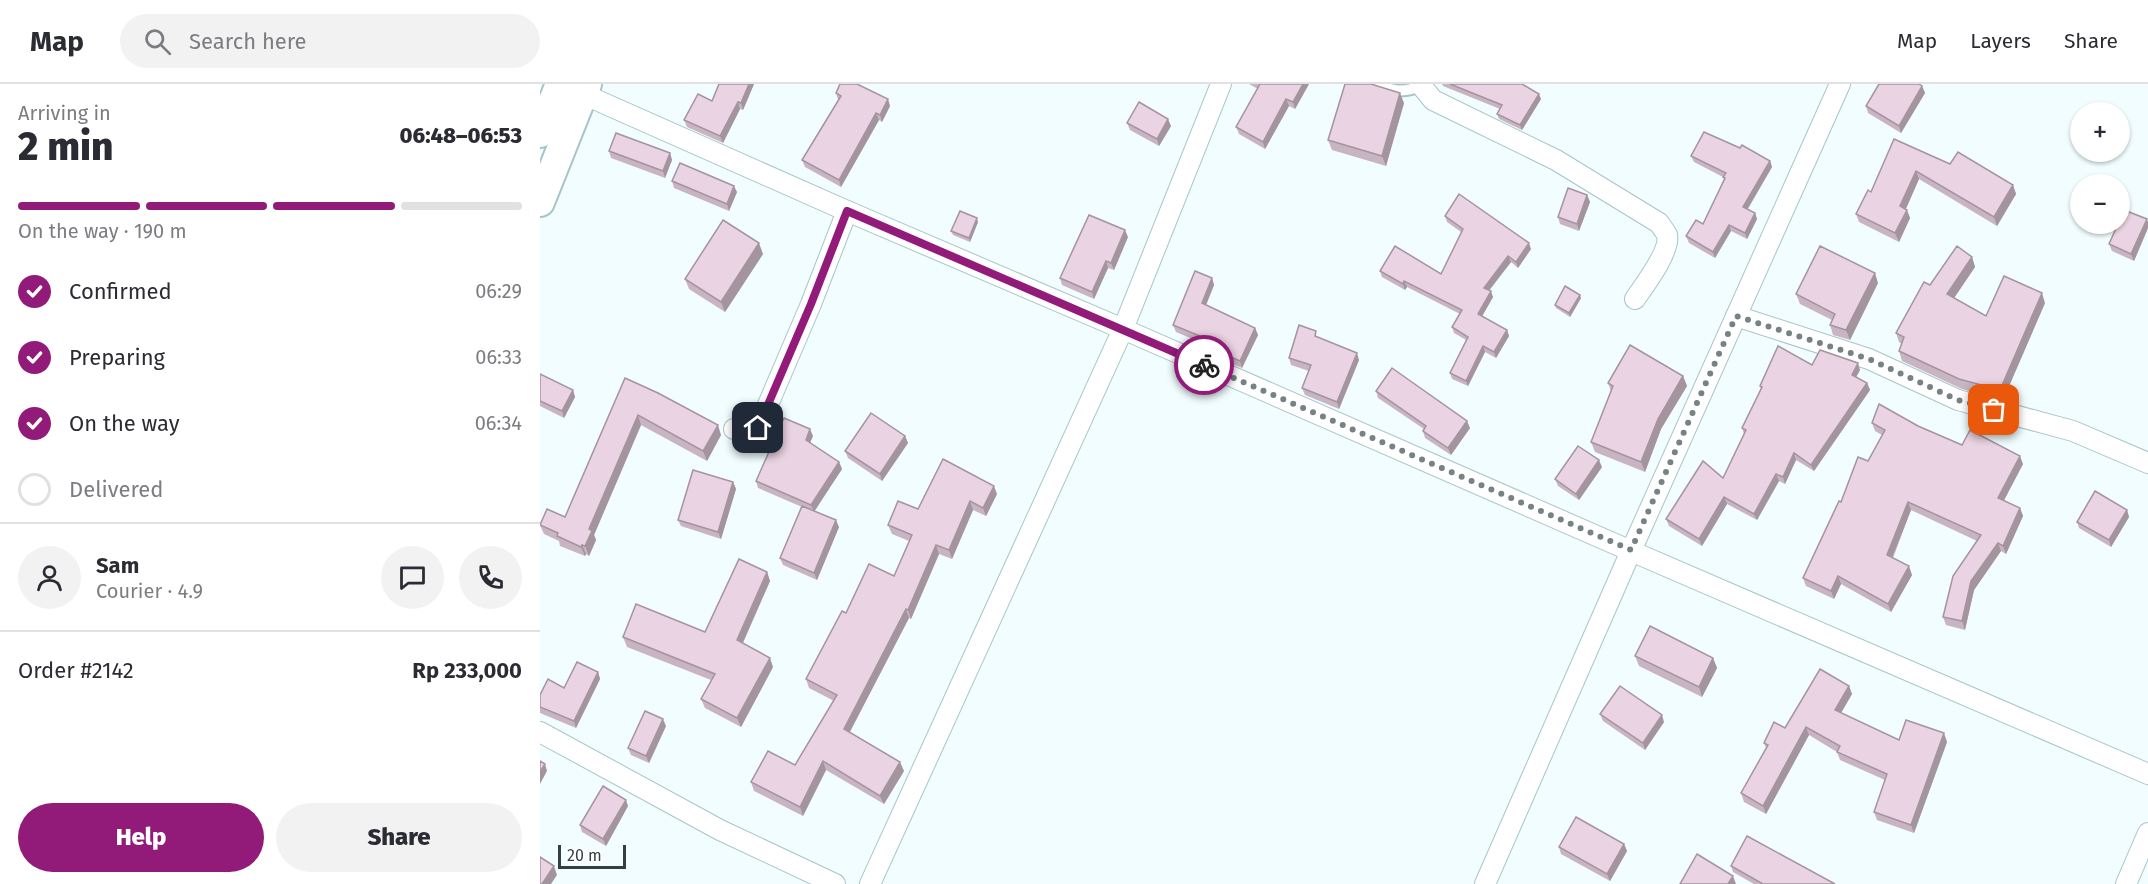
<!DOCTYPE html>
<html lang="en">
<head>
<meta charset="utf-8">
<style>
  :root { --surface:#fff; --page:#f2f2f3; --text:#2b2b33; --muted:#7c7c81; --line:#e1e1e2; --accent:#921b7a }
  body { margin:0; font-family:"Fira Sans",sans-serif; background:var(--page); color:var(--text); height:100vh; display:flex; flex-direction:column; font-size:22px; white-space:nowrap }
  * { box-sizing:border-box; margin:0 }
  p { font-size:20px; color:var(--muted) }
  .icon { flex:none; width:33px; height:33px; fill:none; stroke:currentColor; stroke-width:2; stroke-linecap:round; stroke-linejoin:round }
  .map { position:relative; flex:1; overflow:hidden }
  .details { display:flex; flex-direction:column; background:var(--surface); width:540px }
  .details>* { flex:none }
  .buttons { position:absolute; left:1530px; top:18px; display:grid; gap:12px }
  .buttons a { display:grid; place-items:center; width:60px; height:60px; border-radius:50%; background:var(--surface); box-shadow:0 2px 4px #0004; font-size:30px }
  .scale { position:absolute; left:18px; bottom:15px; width:68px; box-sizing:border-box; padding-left:6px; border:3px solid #333f41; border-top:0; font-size:16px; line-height:21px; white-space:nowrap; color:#333f41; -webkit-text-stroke:4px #fff; paint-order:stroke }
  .pin { position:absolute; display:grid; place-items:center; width:51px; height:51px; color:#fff; margin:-26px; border-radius:12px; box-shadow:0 3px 9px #0006 }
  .courier { position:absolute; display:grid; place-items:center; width:60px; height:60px; margin:-30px; border:4px solid #921b7a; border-radius:50%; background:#fff; color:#222; box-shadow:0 2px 8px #0007 }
  .headline em { font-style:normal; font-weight:800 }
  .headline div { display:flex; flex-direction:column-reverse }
  .headline { display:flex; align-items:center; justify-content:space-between; height:102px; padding:0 18px }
  h1 { font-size:39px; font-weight:800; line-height:45px }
  .bar { display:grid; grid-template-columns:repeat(4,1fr); gap:9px 6px; align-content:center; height:72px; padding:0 18px }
  .bar i { height:8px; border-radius:4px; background:var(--line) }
  .bar .current { background:var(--accent) }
  .bar p { grid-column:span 4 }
  .line { display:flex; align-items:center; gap:15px; padding:0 18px; border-top:2px solid var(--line) }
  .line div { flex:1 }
  .round { display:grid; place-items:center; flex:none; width:63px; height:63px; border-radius:32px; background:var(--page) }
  ol { padding:0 18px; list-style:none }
  li { display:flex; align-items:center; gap:18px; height:66px }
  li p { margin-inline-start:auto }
  li .icon { padding:6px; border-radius:50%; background:var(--accent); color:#fff; stroke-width:4 }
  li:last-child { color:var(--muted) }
  li i { width:33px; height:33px; border:3px solid var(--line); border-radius:50% }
  .action { display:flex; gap:12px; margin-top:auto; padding:12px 18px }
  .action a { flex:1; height:69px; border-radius:36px; background:var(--accent); color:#fff; font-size:24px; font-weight:800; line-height:69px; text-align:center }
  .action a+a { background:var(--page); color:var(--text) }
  header { display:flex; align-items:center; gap:36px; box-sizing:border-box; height:84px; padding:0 30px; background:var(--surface); border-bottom:2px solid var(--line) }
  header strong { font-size:28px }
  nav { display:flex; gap:33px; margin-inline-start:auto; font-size:21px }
  .search { width:420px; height:54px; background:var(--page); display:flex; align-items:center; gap:15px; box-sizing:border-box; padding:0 21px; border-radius:33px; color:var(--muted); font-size:22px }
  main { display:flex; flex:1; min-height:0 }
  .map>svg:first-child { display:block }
</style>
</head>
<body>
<header>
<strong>Map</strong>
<div class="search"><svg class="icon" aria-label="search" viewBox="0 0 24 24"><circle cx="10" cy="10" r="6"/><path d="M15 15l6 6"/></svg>Search here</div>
<nav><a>Map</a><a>Layers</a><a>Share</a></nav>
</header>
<main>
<section class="details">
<div class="headline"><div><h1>2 min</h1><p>Arriving in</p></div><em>06:48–06:53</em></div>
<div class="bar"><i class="current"></i><i class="current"></i><i class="current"></i><i></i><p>On the way · 190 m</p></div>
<ol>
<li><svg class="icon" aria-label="check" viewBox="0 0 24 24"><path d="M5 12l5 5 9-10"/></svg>Confirmed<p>06:29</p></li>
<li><svg class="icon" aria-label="check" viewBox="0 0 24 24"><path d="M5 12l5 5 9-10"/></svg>Preparing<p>06:33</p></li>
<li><svg class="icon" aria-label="check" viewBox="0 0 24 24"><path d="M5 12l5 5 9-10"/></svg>On the way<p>06:34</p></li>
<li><i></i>Delivered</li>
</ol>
<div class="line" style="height:108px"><a class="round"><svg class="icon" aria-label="person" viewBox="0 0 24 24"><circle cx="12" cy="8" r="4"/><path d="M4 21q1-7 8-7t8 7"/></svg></a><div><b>Sam</b><p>Courier · 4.9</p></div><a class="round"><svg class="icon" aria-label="chat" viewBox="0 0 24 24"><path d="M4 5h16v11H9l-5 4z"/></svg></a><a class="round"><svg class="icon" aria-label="phone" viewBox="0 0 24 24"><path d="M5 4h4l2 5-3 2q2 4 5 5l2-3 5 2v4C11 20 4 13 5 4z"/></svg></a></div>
<div class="line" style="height:78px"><div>Order #2142</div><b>Rp 233,000</b></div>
<div class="action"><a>Help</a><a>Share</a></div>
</section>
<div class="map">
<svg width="1608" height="800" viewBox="0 0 1608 800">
  <rect width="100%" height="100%" fill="#f1fdff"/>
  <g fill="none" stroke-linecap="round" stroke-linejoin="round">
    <defs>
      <path id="service" d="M836 0C852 7 865 10 881 1"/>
      <g id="minor">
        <polyline points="681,0 583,245 1091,467 945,800"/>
        <path d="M880 0 893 16 1016 76 1119 139C1121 142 1125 147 1127 151 1131 166 1104 202 1095 215"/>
        <polyline points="1300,0 1091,467 1608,690"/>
        <polyline points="43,10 307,127 583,245 330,800"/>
        <polyline points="1196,232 1329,275 1418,316 1533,347 1608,379"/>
        <polyline points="194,345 208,348 218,344 271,220 307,127"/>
        <polyline points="0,648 180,746 295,800"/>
        <polyline points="1586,800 1608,749"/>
      </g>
      <g id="secondary">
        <polyline points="0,49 20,0"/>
        <polyline points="0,118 47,0"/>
      </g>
    </defs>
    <use href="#service" stroke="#a7c5c9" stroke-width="14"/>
    <use href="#minor" stroke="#a7c5c9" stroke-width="22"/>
    <use href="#secondary" stroke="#a7c5c9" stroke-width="32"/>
    <use href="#service" stroke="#fff" stroke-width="10"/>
    <use href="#minor" stroke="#fff" stroke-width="20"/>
    <use href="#secondary" stroke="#fff" stroke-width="28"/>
  </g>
  <g fill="#c9b5c2">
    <polygon points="179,0 214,0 203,26 200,25 183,59 147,43 144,36 172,17"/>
    <polygon points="709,0 769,0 755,25 749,22 725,65 699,50 696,43 718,5"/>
    <polygon points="902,0 982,0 1001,15 982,46 959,35 957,30 960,25 903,2"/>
    <polygon points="1382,2 1385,9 1361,49 1328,29 1326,22"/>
    <polygon points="296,9 350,22 342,38 339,36 301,103 265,83 262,76 298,16"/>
    <polygon points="864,19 846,82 792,66 788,56"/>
    <polygon points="587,39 631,42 619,62 590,46"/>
    <polygon points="1354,55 1410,80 1473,101 1476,110 1457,142 1379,95 1366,125 1370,134 1359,158 1319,138 1316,130 1331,108"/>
    <polygon points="69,67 130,69 132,76 125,94 71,74"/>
    <polygon points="1151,72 1230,77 1232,83 1208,125 1215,129 1217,135 1207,155 1191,147 1175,174 1149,159 1146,152 1163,140 1184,96 1183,93 1154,78"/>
    <polygon points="132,97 197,108 189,127 134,104"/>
    <polygon points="1047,111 1050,118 1039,147 1020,140 1018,133"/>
    <polygon points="905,132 991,165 978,184 971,178 949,207 953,213 942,232 967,246 969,252 956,274 945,268 928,302 912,295 910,289 926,256 914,249 912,243 920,230 867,203 865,206 842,193 840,187 901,190 921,148 907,138"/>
    <polygon points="1607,135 1608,139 1608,144 1594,177 1572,167 1569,160"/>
    <polygon points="438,138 430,158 413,151 411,147"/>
    <polygon points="588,153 574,186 568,184 554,215 522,201 520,194"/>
    <polygon points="223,170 185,228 149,205 145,195"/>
    <polygon points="1432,173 1435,183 1414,214 1446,232 1505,219 1463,316 1422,305 1362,277 1359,267 1362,260 1359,258 1356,249 1390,201"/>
    <polygon points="672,194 674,201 666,221 715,244 718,251 702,284 664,267 661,260 662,259 636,248 633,241"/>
    <polygon points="1338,199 1310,256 1293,251 1290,241 1292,236 1260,220 1256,210"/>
    <polygon points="1041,214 1030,233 1016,224 1015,221"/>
    <polygon points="779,254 819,276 799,325 765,311 762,304 769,287 751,281 749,274"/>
    <polygon points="1272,281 1320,286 1316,293 1327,299 1330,306 1274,387 1256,376 1245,400 1239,397 1217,436 1187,420 1162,462 1129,442 1126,435 1183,394 1204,350 1202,344 1221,305 1220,302"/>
    <polygon points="0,290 33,306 35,313 24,334 0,322"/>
    <polygon points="1143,292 1147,302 1121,345 1105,388 1055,368 1051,358 1071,307 1068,299"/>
    <polygon points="85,294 181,351 167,377 101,341 54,451 56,456 49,472 46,470 45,472 20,462 19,457 4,450 0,441 25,433"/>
    <polygon points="836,307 930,344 911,371 885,354 883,347 884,345 838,314"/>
    <polygon points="1332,339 1378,342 1422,361 1483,380 1464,416 1480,424 1483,432 1466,470 1461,467 1434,506 1425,546 1406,541 1403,533 1437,457 1371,426 1353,474 1372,491 1351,528 1301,500 1294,515 1266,502 1263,494 1301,418 1328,377 1342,351 1335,347"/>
    <polygon points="273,352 270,359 299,378 302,385 274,427 299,443 277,496 243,481 240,474 262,423 218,404 216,397"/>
    <polygon points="365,352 368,359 342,397 308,374 305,367"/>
    <polygon points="1062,383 1039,416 1018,402 1015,395"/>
    <polygon points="193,398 196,405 181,455 141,442 138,436"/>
    <polygon points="457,410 446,432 433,426 412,475 399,470 371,535 369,534 310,648 364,687 344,720 286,686 263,732 214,707 211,698 255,681 294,617 269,604 266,595 306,529 354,492 369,457 352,450 348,441 378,425"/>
    <polygon points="1587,426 1589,433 1571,463 1539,444 1537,438"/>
    <polygon points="227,488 230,497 203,559 233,583 201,643 165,624 161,615 171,596 87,563 83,553 165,548"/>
    <polygon points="1095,572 1173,574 1177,584 1162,613 1099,582"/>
    <polygon points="58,588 60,595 36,644 0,629 0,611 24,604"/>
    <polygon points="1309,602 1312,610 1301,629 1359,656 1407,658 1374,749 1337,736 1334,728 1345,696 1300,676 1297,668 1269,651 1226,730 1204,718 1201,709 1226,664 1224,659"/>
    <polygon points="1060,630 1124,638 1105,666 1063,637"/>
    <polygon points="126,642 109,679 91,671 88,664"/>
    <polygon points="88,722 66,762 42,748 40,741"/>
    <polygon points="1084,760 1087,767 1070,797 1021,770 1019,763"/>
    <polygon points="1191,782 1295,800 1214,800 1193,788"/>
  </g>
  <g fill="#a4949e">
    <polygon points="209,0 214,0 203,26 201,19"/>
    <polygon points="763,0 769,0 755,25 753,18"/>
    <polygon points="1382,2 1385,9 1361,49 1359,42"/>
    <polygon points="860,9 864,19 846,82 842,72"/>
    <polygon points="999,10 1001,15 982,46 980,41"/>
    <polygon points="348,15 350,22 342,38 340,31"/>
    <polygon points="746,15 749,22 725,65 723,58"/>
    <polygon points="198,18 200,25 183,59 180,52"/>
    <polygon points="336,29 339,36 301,103 299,96"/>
    <polygon points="628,35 631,42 619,62 617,55"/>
    <polygon points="130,69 132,76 125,94 123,87"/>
    <polygon points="1230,77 1232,83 1205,129 1203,123"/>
    <polygon points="1376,87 1379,95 1363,131 1360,122"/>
    <polygon points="1473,101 1476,110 1457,142 1454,133"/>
    <polygon points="194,102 197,108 189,127 187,120"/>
    <polygon points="1047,111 1050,118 1039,147 1037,140"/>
    <polygon points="1367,126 1370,134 1359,158 1355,149"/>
    <polygon points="1215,129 1217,135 1207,155 1205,149"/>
    <polygon points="437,134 438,138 430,158 429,154"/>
    <polygon points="1607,135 1608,139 1608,144 1594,177 1591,170"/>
    <polygon points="1189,141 1191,147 1175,174 1173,168"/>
    <polygon points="585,146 588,153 574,186 571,179"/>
    <polygon points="219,159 223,170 185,228 181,218"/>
    <polygon points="989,159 991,165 978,184 976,178"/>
    <polygon points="968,172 971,178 946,210 944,204"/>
    <polygon points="1432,173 1435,183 1410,220 1407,210"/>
    <polygon points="566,177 568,184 554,215 552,208"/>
    <polygon points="1335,189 1338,199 1310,256 1306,246"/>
    <polygon points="672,194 674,201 664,226 662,219"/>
    <polygon points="864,197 867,203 865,206 863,200"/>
    <polygon points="951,207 953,213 940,236 938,230"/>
    <polygon points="1502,209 1505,219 1463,316 1460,306"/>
    <polygon points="1040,211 1041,214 1030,233 1029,229"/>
    <polygon points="715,244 718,251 702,284 700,277"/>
    <polygon points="967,246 969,252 956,274 954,268"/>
    <polygon points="943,262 945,268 928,302 926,297"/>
    <polygon points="817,269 819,276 799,325 797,318"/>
    <polygon points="1318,279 1320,286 1314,297 1312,291"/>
    <polygon points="1143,292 1147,302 1121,345 1105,388 1101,378 1118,335"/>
    <polygon points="1327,299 1330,306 1274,387 1271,381"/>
    <polygon points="33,306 35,313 24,334 22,327"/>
    <polygon points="98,331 101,341 54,451 56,456 49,472 45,462 49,445"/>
    <polygon points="927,337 930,344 911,371 908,364"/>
    <polygon points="178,341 181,351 167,377 163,367"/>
    <polygon points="270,345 273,352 268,363 266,356"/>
    <polygon points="365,352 368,359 342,397 340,390"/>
    <polygon points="1254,369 1256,376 1245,400 1243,393"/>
    <polygon points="1480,372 1483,380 1461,422 1458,414"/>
    <polygon points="1059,376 1062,383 1039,416 1036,410"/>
    <polygon points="299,378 302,385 274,428 271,421"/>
    <polygon points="1236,390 1239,397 1217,436 1214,430"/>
    <polygon points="193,398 196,405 181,455 178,448"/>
    <polygon points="454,402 457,410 446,432 443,424"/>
    <polygon points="1184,413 1187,420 1162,462 1159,455"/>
    <polygon points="430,417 433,426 412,475 409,466"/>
    <polygon points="1368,418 1371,426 1350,479 1347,471"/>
    <polygon points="1480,424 1483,432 1466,470 1463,462"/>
    <polygon points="1587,426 1589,433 1571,463 1569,456"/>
    <polygon points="296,436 299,443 277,496 274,489"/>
    <polygon points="1458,459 1461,467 1434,506 1425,546 1422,537 1431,497"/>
    <polygon points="42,461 46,470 45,472 41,463"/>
    <polygon points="396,461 399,470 371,535 368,526"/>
    <polygon points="1369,482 1372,491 1351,528 1348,520"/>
    <polygon points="227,488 230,497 200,565 197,556"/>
    <polygon points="1298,492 1301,500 1294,515 1291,507"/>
    <polygon points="366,525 369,534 307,653 304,645"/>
    <polygon points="230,574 233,583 201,643 197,634"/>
    <polygon points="1173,574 1177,584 1162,613 1159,603"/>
    <polygon points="58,588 60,595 36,644 34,637"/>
    <polygon points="1309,602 1312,610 1298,634 1295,626"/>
    <polygon points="1122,631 1124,638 1105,666 1103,659"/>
    <polygon points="123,635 126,642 109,679 106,672"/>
    <polygon points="1266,643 1269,651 1226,730 1223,722"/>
    <polygon points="1404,649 1407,658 1374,749 1371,741"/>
    <polygon points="283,677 286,686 263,732 260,723"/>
    <polygon points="360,678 364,687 344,720 340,712"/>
    <polygon points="5,680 7,687 0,700 0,688"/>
    <polygon points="86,716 88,722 66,762 63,755"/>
    <polygon points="1084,760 1087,767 1070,797 1067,790"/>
    <polygon points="14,782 17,791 11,800 2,800"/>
    <polygon points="1193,792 1196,800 1188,800"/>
  </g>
  <g fill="#ead3e2" stroke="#a4949e" stroke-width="1.5">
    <polygon points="179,0 209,0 201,19 198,18 180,52 144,36 158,10 172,17"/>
    <polygon points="300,0 317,0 348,15 340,31 336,29 299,96 262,76 301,12 296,9"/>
    <polygon points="719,0 763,0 753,18 746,15 723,58 696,43 720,0"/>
    <polygon points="805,0 831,0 860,9 842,72 788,56"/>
    <polygon points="910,0 982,0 999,10 980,41 957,30 962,21"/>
    <polygon points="1339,0 1379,0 1382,2 1359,42 1326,22"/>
    <polygon points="599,18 628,35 617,55 587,39"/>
    <polygon points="1164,48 1200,64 1202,61 1230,77 1203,123 1215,129 1205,149 1189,141 1173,168 1146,152 1156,136 1163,140 1185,94 1183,93 1186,89 1151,72"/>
    <polygon points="76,49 130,69 123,87 69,67"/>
    <polygon points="1354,55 1410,80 1418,68 1473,101 1454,133 1376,87 1360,122 1367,126 1355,149 1316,130 1328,106 1331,108"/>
    <polygon points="140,79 194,102 187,120 132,97"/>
    <polygon points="1028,104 1047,111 1037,140 1018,133"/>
    <polygon points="919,110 989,159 976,178 968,172 944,204 951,207 938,230 967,246 954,268 943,262 926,297 910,289 928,253 912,243 922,226 864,197 863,200 840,187 855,162 901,190 923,145 905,132"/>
    <polygon points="1584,126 1607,135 1591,170 1569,160 1578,140 1580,140 1580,136"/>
    <polygon points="420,127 437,134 429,154 411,147"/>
    <polygon points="549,131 585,146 571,179 566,177 552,208 520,194"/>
    <polygon points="183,136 219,159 181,218 145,195"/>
    <polygon points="1280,162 1335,189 1306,246 1290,241 1295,230 1256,210"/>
    <polygon points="1417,162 1432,173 1407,210 1446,232 1464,192 1502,209 1460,306 1419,295 1359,267 1364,253 1356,249 1384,198 1390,201"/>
    <polygon points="655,187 672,194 662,219 715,244 700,277 661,260 665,254 633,241"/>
    <polygon points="1025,202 1040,211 1029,229 1015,221"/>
    <polygon points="759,241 776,247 775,252 817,269 797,318 762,304 771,281 749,274"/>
    <polygon points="1090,261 1143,292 1118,335 1101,378 1051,358 1073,302 1068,299"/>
    <polygon points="1238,262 1272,281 1280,266 1318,279 1312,291 1327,299 1271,381 1254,369 1243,393 1236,390 1214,430 1184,413 1159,455 1126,435 1163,377 1183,394 1206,346 1202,344 1222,303 1220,302"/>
    <polygon points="852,284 927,337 908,364 883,347 886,342 836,307"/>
    <polygon points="0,290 33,306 22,327 0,317"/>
    <polygon points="85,294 118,309 178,341 163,367 98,331 49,445 52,447 45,462 42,461 41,463 17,452 18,449 0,441 7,425 25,433"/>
    <polygon points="1339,320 1378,342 1422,361 1430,346 1480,372 1458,414 1480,424 1463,462 1458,459 1431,497 1422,537 1403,533 1413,492 1441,451 1368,418 1347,471 1369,482 1348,520 1298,492 1291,507 1263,494 1299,417 1301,418 1318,373 1328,377 1345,346 1332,339"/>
    <polygon points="331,329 365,352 340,390 305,367"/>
    <polygon points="244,334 270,345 266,356 299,378 271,421 216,397"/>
    <polygon points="1038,362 1059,376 1036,410 1015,395"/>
    <polygon points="403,375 454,402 443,424 430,417 409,466 396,461 368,526 366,525 304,645 360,678 340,712 283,677 260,723 211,698 228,667 255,681 297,611 266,595 302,527 306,529 329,480 354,492 372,451 348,441 358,417 378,425"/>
    <polygon points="153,386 193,398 178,448 138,436"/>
    <polygon points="1555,407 1587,426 1569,456 1537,438"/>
    <polygon points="262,422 296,436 274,489 240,474"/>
    <polygon points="199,475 227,488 197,556 230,574 197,634 161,615 175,590 83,553 96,520 165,548"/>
    <polygon points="1110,542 1173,574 1159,603 1095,572"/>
    <polygon points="37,578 58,588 34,637 0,623 0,611 8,595 24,604"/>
    <polygon points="1280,585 1309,602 1295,626 1359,656 1366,636 1404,649 1371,741 1334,728 1347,690 1297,668 1300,662 1266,643 1223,722 1201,709 1228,661 1224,659 1234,638 1245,644"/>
    <polygon points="1080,602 1122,631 1103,659 1060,630"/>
    <polygon points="105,627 123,635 106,672 88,664"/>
    <polygon points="0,677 5,680 0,688"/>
    <polygon points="63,702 86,716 63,755 40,741"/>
    <polygon points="1036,733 1084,760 1067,790 1019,763"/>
    <polygon points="1207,752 1295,800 1223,800 1191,782"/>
    <polygon points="1157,770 1193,792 1188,800 1140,800"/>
    <polygon points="0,773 14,782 2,800 0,800"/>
  </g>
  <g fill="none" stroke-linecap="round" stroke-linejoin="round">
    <polyline stroke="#768284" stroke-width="6" stroke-dasharray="0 10.8" points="664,281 1091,466 1196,232 1329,275 1418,316 1454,326"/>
    <polyline stroke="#921b7a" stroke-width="8" points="218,344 271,220 307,127 664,281"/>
  </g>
</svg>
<div class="buttons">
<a>+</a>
<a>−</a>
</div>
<div class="scale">20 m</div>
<div class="pin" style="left:1454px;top:326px;background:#ea580c"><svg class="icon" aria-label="bag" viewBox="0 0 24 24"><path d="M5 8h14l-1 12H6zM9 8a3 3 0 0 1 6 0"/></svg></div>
<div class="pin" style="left:218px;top:344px;background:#1f2937"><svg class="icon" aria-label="home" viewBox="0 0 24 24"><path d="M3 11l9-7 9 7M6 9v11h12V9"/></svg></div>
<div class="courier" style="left:664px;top:281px"><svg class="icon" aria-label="bike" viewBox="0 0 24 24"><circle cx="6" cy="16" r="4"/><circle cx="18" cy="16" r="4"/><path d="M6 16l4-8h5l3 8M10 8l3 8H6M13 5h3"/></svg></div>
</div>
</main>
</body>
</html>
